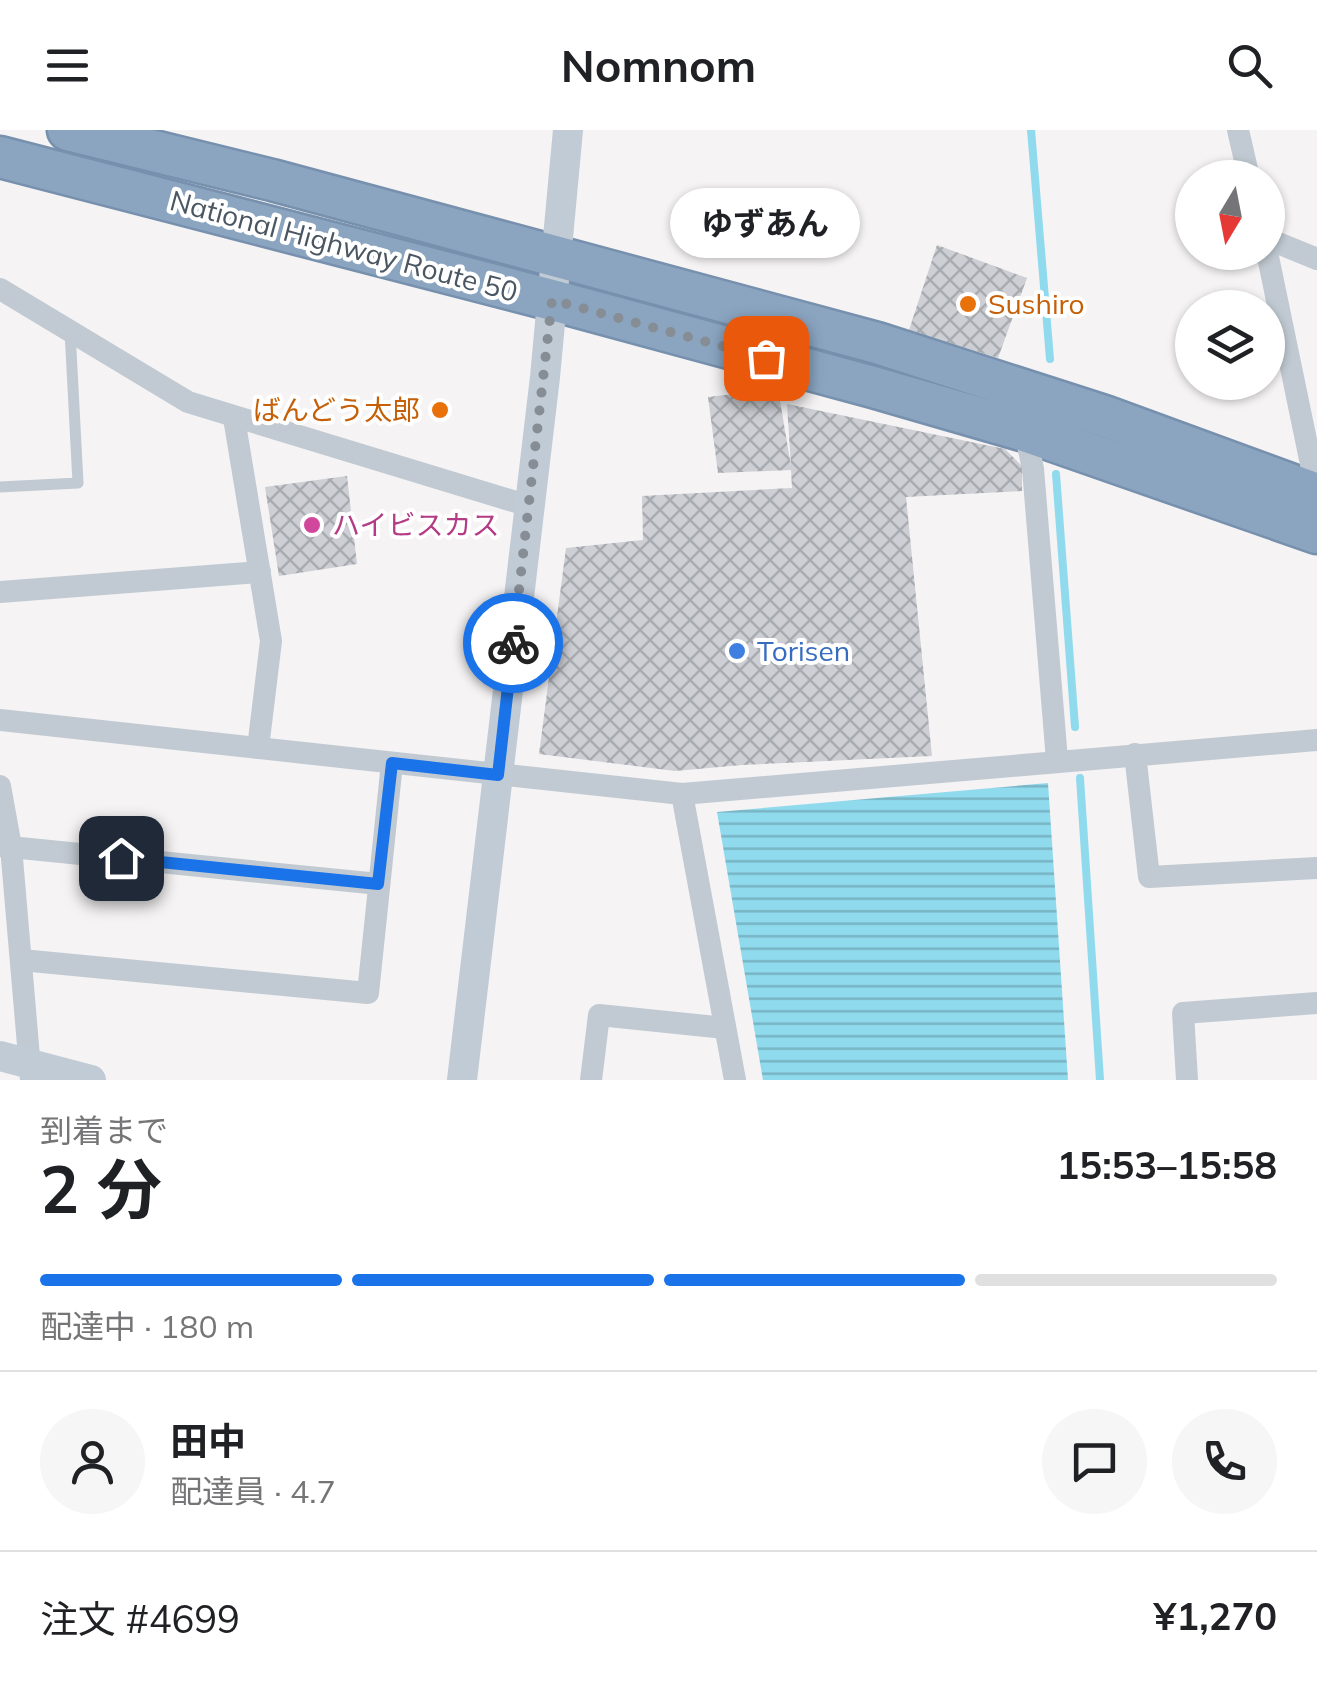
<!DOCTYPE html>
<html lang="ja">
<head>
<meta charset="utf-8">
<style>
  :root { --surface:#fff; --page:#f6f6f6; --text:#202124; --muted:#757577; --line:#e0e0e0; --accent:#1a73e8 }
  body { margin:0; font-family:Mulish,"Noto Sans JP",sans-serif; background:var(--page); color:var(--text); height:100vh; display:flex; flex-direction:column; font-size:38px; white-space:nowrap }
  * { box-sizing:border-box; margin:0 }
  p { font-size:32px; color:var(--muted) }
  .icon { flex:none; width:55px; height:55px; fill:none; stroke:currentColor; stroke-width:2; stroke-linecap:round; stroke-linejoin:round }
  .map { position:relative; height:950px; overflow:hidden }
  .panel { display:flex; flex-direction:column; background:var(--surface); flex:1 }
  .panel>* { flex:none }
  .needle { width:65px; rotate:190deg }
  .fabs { position:absolute; left:1175px; top:30px; display:grid; gap:20px }
  .fabs a { display:grid; place-items:center; width:110px; height:110px; border-radius:50%; background:var(--surface); box-shadow:0 2px 8px #0004; font-size:50px }
  .pin { position:absolute; display:grid; place-items:center; width:85px; height:85px; color:#fff; margin:-42px; border-radius:20px; box-shadow:0 5px 15px #0006 }
  .courier { position:absolute; display:grid; place-items:center; width:100px; height:100px; margin:-50px; border:8px solid #1a73e8; border-radius:50%; background:#fff; color:#222; box-shadow:0 2px 12px #0007 }
  .bubble { position:absolute; height:70px; border-radius:35px; background:var(--surface); box-shadow:0 2px 8px #0004; font-size:32px; font-weight:700; line-height:70px; text-align:center }
  .overview em { font-style:normal; font-weight:700 }
  .overview div { display:flex; flex-direction:column-reverse }
  .overview { display:flex; align-items:center; justify-content:space-between; height:170px; padding:0 40px }
  h1 { font-size:65px; font-weight:700; line-height:75px }
  .bar { display:grid; grid-template-columns:repeat(4,1fr); gap:15px 10px; align-content:center; height:120px; padding:0 40px }
  .bar i { height:12px; border-radius:8px; background:var(--line) }
  .bar .current { background:var(--accent) }
  .bar p { grid-column:span 4 }
  .line { display:flex; align-items:center; gap:25px; padding:0 40px; border-top:2px solid var(--line) }
  .line div { flex:1 }
  .round { display:grid; place-items:center; flex:none; width:105px; height:105px; border-radius:52px; background:var(--page) }
  header { display:flex; justify-content:space-between; align-items:center; height:130px; padding:0 40px; background:var(--surface); font-size:45px; font-weight:700 }
  .map>svg:first-child { display:block }
</style>
</head>
<body>
<header><svg class="icon" aria-label="menu" viewBox="0 0 24 24"><path d="M4 6h16M4 12h16M4 18h16"/></svg>Nomnom<svg class="icon" aria-label="search" viewBox="0 0 24 24"><circle cx="10" cy="10" r="6"/><path d="M15 15l6 6"/></svg></header>
<div class="map">
<svg width="1317" height="950" viewBox="0 0 1317 950">
  <defs>
    <pattern id="water-rules" width="6" height="5" patternUnits="userSpaceOnUse" patternTransform="scale(2.5)"><rect width="6" height="5" fill="#90daee"/><path d="M0 2.5h6" fill="none" stroke="#78b4c4"/></pattern>
    <pattern id="building-cross-hatch" width="8" height="8" patternUnits="userSpaceOnUse" patternTransform="scale(2.5)"><rect width="8" height="8" fill="#cdcfd5"/><path d="M0 0l8 8M0 8l8-8" fill="none" stroke="#a8abb0"/></pattern>
  </defs>
  <rect width="100%" height="100%" fill="#f5f3f3"/>
  <polygon fill="url(#water-rules)" points="1048,653 1068,950 763,950 717,682"/>
  <g fill="none" stroke-linecap="round" stroke-linejoin="round">
    <g stroke="#90daee" stroke-width="8">
      <polyline points="1031,0 1050,229"/>
      <polyline points="1056,344 1075,597"/>
      <polyline points="1080,648 1100,950"/>
    </g>
  </g>
  <g fill="url(#building-cross-hatch)">
    <polygon points="937,115 1027,148 998,228 909,200"/>
    <polygon points="778,259 791,336 787,274 1005,319 1022,336 1022,361 906,367 932,626 742,635 675,641 539,624 566,418 643,410 642,366 792,358 791,340 718,343 708,267"/>
    <polygon points="347,346 357,434 279,446 265,357"/>
  </g>
  <g fill="none" stroke-linecap="round" stroke-linejoin="round">
    <defs>
      <g id="highway">
        <polyline points="68,0 272,50 877,213 1104,286 1317,364"/>
        <polyline points="0,27 552,170 873,257 1025,301 1317,403"/>
      </g>
    </defs>
    <use href="#highway" stroke="#7690ad" stroke-width="45"/>
    <polyline stroke="#c1cad2" stroke-width="11" points="0,357 78,353 70,201"/>
    <g stroke="#c1cad2" stroke-width="22">
      <polyline points="1238,0 1249,48"/>
      <polyline points="1268,109 1317,129"/>
      <polyline points="1267,122 1317,363"/>
      <polyline points="0,159 188,272 529,376"/>
      <polyline points="234,288 271,511 258,618"/>
      <polyline points="1025,301 1033,339 1057,630"/>
      <polyline points="0,462 260,442"/>
      <polyline points="0,590 682,664 1317,610"/>
      <polyline points="1135,624 1149,747 1317,738"/>
      <polyline points="0,656 11,717 31,950"/>
      <polyline points="682,664 735,950"/>
      <polyline points="0,716 379,754"/>
      <polyline points="21,830 368,863 392,633"/>
      <polyline points="591,950 599,885 725,898"/>
      <polyline points="1187,950 1183,883 1317,873"/>
    </g>
    <g stroke="#c1cbd6" stroke-width="30">
      <polyline points="0,926 91,950"/>
      <polyline points="462,950 545,247 568,0"/>
    </g>
    <use href="#highway" stroke="#8ba5c1" stroke-width="40"/>
  </g>
  <g fill="none" stroke-linecap="round" stroke-linejoin="round">
    <polyline stroke="#868d94" stroke-width="10" stroke-dasharray="0 18" points="513,513 552,170 766,228"/>
    <polyline stroke="#1a73e8" stroke-width="12" points="121,728 378,754 392,633 498,645 513,513"/>
  </g>
  <g fill="#e8710a" stroke="#fff" stroke-width="4">
    <circle cx="968" cy="174" r="10"/>
    <circle cx="440" cy="280" r="10"/>
  </g>
  <circle fill="#d1479c" stroke="#fff" stroke-width="4" cx="312" cy="395" r="10"/>
  <circle fill="#3f7fe0" stroke="#fff" stroke-width="4" cx="737" cy="521" r="10"/>
  <g text-anchor="middle" stroke-width="8" stroke-linejoin="round" paint-order="stroke">
    <g font-size="28" fill="#4a5661" stroke="#fff">
      <text transform="translate(344 116) rotate(15)" y="10">National Highway Route 50</text>
    </g>
    <g font-size="28" fill="#c56008" stroke="#fff" text-anchor="start">
      <text x="988" y="184">Sushiro</text>
      <text x="420" y="290" text-anchor="end">ばんどう太郎</text>
    </g>
    <g font-size="28" fill="#b23c85" stroke="#fff" text-anchor="start">
      <text x="332" y="405">ハイビスカス</text>
    </g>
    <g font-size="28" fill="#366cbe" stroke="#fff" text-anchor="start">
      <text x="757" y="531">Torisen</text>
    </g>
  </g>
</svg>
<div class="fabs">
<a><svg class="needle" viewBox="-14 -14 28 28"><path d="M0-13l5 13h-10z" fill="#e53935"/><path d="M0 13l5-13h-10z" fill="#757577"/></svg></a>
<a><svg class="icon" aria-label="layers" viewBox="0 0 24 24"><path d="M12 4l9 5-9 5-9-5zM3 14l9 5 9-5"/></svg></a>
</div>
<div class="pin" style="left:766px;top:228px;background:#ea580c"><svg class="icon" aria-label="bag" viewBox="0 0 24 24"><path d="M5 8h14l-1 12H6zM9 8a3 3 0 0 1 6 0"/></svg></div>
<div class="pin" style="left:121px;top:728px;background:#1f2937"><svg class="icon" aria-label="home" viewBox="0 0 24 24"><path d="M3 11l9-7 9 7M6 9v11h12V9"/></svg></div>
<div class="courier" style="left:513px;top:513px"><svg class="icon" aria-label="bike" viewBox="0 0 24 24"><circle cx="6" cy="16" r="4"/><circle cx="18" cy="16" r="4"/><path d="M6 16l4-8h5l3 8M10 8l3 8H6M13 5h3"/></svg></div>
<div class="bubble" style="left:670px;top:58px;width:190px">ゆずあん</div>
</div>
<section class="panel">
<div class="overview"><div><h1>2 分</h1><p>到着まで</p></div><em>15:53–15:58</em></div>
<div class="bar"><i class="current"></i><i class="current"></i><i class="current"></i><i></i><p>配達中 · 180 m</p></div>
<div class="line" style="height:180px"><a class="round"><svg class="icon" aria-label="person" viewBox="0 0 24 24"><circle cx="12" cy="8" r="4"/><path d="M4 21q1-7 8-7t8 7"/></svg></a><div><b>田中</b><p>配達員 · 4.7</p></div><a class="round"><svg class="icon" aria-label="chat" viewBox="0 0 24 24"><path d="M4 5h16v11H9l-5 4z"/></svg></a><a class="round"><svg class="icon" aria-label="phone" viewBox="0 0 24 24"><path d="M5 4h4l2 5-3 2q2 4 5 5l2-3 5 2v4C11 20 4 13 5 4z"/></svg></a></div>
<div class="line" style="height:130px"><div>注文 #4699</div><b>¥1,270</b></div>
</section>
</body>
</html>
